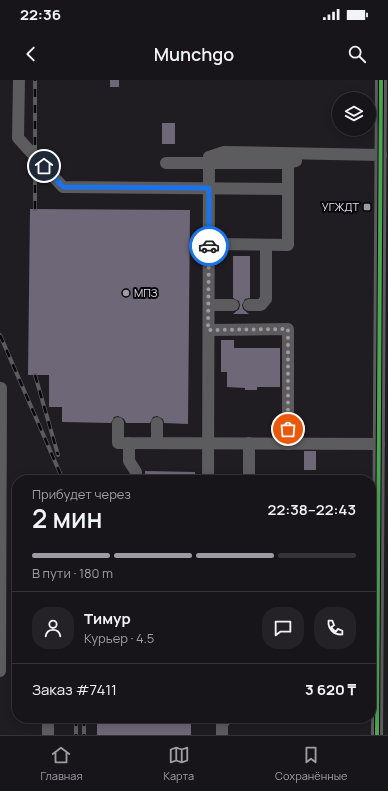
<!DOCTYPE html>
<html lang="ru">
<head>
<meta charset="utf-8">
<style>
  :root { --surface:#17151a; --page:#242227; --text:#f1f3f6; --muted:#9e9fa2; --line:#363439; --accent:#9e9ba3 }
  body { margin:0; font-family:Manrope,sans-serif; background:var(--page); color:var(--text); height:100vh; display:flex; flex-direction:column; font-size:15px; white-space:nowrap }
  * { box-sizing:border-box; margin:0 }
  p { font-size:13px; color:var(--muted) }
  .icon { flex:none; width:22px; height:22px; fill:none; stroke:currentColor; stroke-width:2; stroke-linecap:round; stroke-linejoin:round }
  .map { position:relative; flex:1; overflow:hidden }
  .side { position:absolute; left:12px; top:395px; width:364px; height:248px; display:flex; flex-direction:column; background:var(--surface); border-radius:16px; box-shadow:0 2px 10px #0003,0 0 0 1px var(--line) }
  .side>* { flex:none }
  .fabs { position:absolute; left:332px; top:12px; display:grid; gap:8px }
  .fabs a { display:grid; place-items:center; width:44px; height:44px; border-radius:50%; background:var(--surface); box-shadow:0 2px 10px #0003,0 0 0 1px var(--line); font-size:20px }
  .pin { position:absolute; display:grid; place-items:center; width:34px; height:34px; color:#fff; margin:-17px; border:2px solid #fff; border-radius:50%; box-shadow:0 1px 4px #0007 }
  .courier { position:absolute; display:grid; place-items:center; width:40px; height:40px; margin:-20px; border:3px solid #1a73e8; border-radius:50%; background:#fff; color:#222; box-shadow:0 1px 5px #0007 }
  .headline em { font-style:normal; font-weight:600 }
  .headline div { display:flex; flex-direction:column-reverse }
  .headline { display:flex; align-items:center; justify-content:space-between; height:68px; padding:0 20px }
  h1 { font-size:26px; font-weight:600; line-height:30px }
  .bar { display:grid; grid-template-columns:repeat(4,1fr); gap:6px 4px; align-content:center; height:48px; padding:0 20px }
  .bar i { height:5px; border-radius:3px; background:var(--line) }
  .bar .selected { background:var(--accent) }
  .bar p { grid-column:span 4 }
  .line { display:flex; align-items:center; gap:10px; padding:0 20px; border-top:1px solid var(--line) }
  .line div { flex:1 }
  .round { display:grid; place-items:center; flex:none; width:42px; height:42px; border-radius:16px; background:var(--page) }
  .status { display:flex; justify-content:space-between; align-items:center; height:28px; padding:0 20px; background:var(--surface); direction:ltr }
  .status svg { height:11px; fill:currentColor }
  header { display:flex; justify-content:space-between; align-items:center; height:52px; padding:0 20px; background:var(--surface); font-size:18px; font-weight:600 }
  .dock { display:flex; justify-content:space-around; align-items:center; height:56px; border-top:1px solid var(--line); background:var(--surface); font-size:11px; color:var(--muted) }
  .dock a { display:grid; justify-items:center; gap:2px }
  .dock .selected { color:var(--accent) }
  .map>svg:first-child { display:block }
</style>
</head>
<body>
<div class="status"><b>22:36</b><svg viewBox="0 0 49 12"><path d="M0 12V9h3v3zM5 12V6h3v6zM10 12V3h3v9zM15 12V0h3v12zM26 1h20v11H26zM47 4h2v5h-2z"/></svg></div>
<header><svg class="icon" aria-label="back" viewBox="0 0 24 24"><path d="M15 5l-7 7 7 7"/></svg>Munchgo<svg class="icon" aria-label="search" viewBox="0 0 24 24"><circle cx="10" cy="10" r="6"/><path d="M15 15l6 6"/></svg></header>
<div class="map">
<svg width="388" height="655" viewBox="0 0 388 655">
  <rect width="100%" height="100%" fill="#1f1c22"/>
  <g fill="#6e6778">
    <rect x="110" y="0" width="9" height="7"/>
    <rect x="162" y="43" width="13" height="21"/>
    <polygon points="30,129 190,130 188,344 164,343 163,339 157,336 153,337 150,343 126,343 124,339 118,336 114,337 111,343 62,342 62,327 49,327 49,295 28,295"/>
    <polygon points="233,176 250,176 250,218 245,219 242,225 243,229 249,234 233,234 239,229 240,225 239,221 233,218"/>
    <polygon points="221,260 234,260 234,268 280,268 280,307 257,307 257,310 245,310 245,308 227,307 227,292 221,292"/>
    <rect x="304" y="371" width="12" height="19"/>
    <polygon points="145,391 195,392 195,400 145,400"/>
    <rect x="97" y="638" width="94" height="17"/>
  </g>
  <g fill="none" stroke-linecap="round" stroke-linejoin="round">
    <g stroke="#5c5b5e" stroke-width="12">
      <polyline points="19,0 18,58 63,107 288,109"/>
      <polyline points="166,83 288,83 296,81"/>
      <polyline points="209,164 288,165 288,83"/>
      <polyline points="209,225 233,225"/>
      <polyline points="249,225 261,225 266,219 266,165"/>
      <polyline points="209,250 288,249 288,364"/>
      <polyline points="118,343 118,363 379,364"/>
      <polyline points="157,343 157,363"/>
      <polyline points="129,363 129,381 136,392 136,400"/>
      <polyline points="208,400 209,77 224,72 381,75"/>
      <polyline points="249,400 249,363"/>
      <polyline points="0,591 1,308"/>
      <polyline points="48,655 48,638"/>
      <polyline points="222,655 222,644 227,638"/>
      <polyline points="377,655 381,0"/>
    </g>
    <defs>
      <g id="rail">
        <polyline points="35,129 35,0"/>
        <polyline points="0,255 63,400"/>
        <polyline points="35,295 58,375"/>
        <polyline points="76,638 76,655"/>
        <polyline points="84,638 84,655"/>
      </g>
    </defs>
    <use href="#rail" stroke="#5c5b5e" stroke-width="4"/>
    <use href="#rail" stroke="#07060a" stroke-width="2.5" stroke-dasharray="8" stroke-linecap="butt"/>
    <defs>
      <polyline id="cycleway" points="377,655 381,0"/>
    </defs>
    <use href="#cycleway" stroke="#07060a" stroke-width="6"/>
    <use href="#cycleway" stroke="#4ca352" stroke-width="4"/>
  </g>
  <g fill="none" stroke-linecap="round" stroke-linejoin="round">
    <polyline stroke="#9e9ba3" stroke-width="4" stroke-dasharray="0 7.2" points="209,166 208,250 288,249 288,349"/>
    <polyline stroke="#1a73e8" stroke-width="5" points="44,86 63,107 209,108 209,166"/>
  </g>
  <g fill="#9e9ba3" stroke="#07060a" stroke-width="1.5">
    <rect x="363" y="123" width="8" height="8" rx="2"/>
    <circle cx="126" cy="213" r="4"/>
  </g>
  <g text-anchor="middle" stroke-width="4" stroke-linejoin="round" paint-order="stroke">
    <g font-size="11" fill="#e3e0e9" stroke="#07060a" text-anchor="end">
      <text x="359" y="131">УГЖДТ</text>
      <text x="134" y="217" text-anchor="start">МПЗ</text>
    </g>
  </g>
</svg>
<div class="fabs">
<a><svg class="icon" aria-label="layers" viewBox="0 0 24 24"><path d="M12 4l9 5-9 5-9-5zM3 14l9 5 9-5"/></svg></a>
</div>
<div class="pin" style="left:288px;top:349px;background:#ea580c"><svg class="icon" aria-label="bag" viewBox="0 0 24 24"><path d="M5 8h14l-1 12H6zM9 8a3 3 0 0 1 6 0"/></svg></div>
<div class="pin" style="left:44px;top:86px;background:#1f2937"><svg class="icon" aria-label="home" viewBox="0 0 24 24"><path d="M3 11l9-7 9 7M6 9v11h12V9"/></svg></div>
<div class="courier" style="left:209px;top:166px"><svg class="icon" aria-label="car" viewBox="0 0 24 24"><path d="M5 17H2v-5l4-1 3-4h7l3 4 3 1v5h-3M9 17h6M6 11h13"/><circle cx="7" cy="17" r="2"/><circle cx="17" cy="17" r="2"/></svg></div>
<section class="side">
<div class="headline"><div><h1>2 мин</h1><p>Прибудет через</p></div><em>22:38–22:43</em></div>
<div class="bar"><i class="selected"></i><i class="selected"></i><i class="selected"></i><i></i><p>В пути · 180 m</p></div>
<div class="line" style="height:72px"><a class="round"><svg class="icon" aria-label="person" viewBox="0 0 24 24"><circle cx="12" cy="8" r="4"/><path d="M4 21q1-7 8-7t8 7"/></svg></a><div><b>Тимур</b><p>Курьер · 4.5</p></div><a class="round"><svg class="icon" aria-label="chat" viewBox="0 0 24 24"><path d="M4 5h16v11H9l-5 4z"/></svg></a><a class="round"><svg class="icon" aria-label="phone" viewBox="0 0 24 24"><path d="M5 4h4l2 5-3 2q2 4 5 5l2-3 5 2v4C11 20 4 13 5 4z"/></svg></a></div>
<div class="line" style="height:52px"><div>Заказ #7411</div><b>3 620 ₸</b></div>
</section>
</div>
<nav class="dock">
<a class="selected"><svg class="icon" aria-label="home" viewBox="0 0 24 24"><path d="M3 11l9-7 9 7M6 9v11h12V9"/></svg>Главная</a>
<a><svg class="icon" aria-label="map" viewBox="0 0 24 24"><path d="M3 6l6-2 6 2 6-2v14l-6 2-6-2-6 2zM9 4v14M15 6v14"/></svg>Карта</a>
<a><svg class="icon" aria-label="saved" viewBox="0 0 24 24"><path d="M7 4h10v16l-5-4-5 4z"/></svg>Сохранённые</a>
</nav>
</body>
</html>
